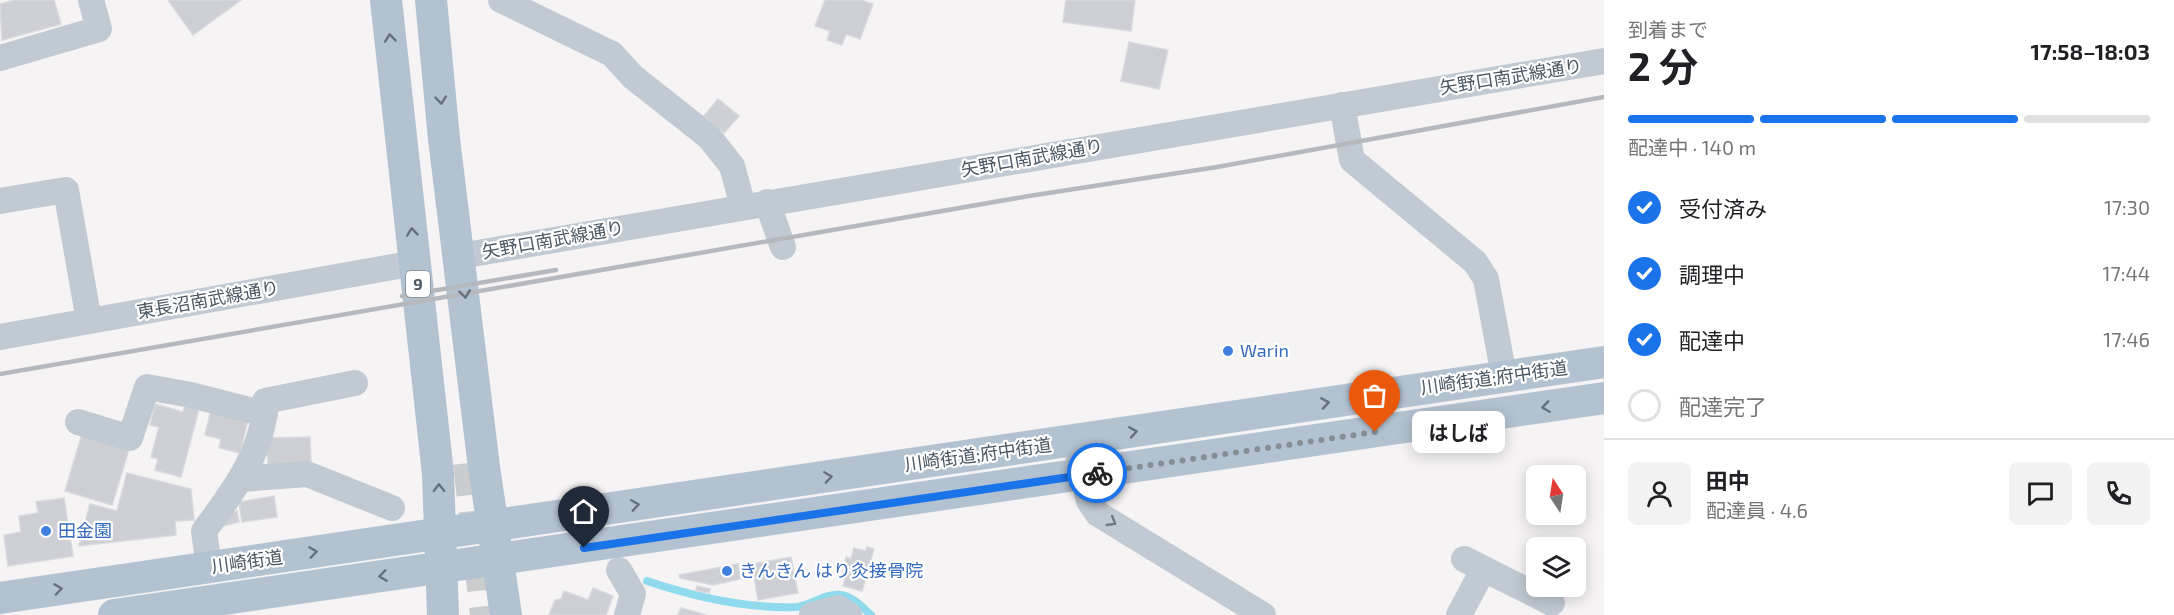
<!DOCTYPE html>
<html lang="ja">
<head>
<meta charset="utf-8">
<style>
  :root { --surface:#fff; --page:#f2f2f2; --text:#202124; --muted:#757577; --line:#e0e0e0; --accent:#1a73e8 }
  body { margin:0; font-family:"Exo 2","Noto Sans JP",sans-serif; background:var(--page); color:var(--text); height:100vh; display:flex; flex-direction:column; font-size:22px; white-space:nowrap }
  * { box-sizing:border-box; margin:0 }
  p { font-size:20px; color:var(--muted) }
  .icon { flex:none; width:33px; height:33px; fill:none; stroke:currentColor; stroke-width:2; stroke-linecap:round; stroke-linejoin:round }
  .map { position:relative; flex:1; overflow:hidden }
  .sheet { display:flex; flex-direction:column; background:var(--surface); width:570px }
  .sheet>* { flex:none }
  .needle { width:39px; rotate:348deg }
  .buttons { position:absolute; left:1526px; top:465px; display:grid; gap:12px }
  .buttons a { display:grid; place-items:center; width:60px; height:60px; border-radius:9px; background:var(--surface); box-shadow:0 3px 15px #0003; font-size:30px }
  .pin { position:absolute; display:grid; place-items:center; width:51px; height:51px; color:#fff; margin:-62px -26px; border-radius:50% 50% 50% 0; rotate:-45deg; box-shadow:0 0 6px #0007 }
  .pin .icon { rotate:45deg }
  .courier { position:absolute; display:grid; place-items:center; width:60px; height:60px; margin:-30px; border:4px solid #1a73e8; border-radius:50%; background:#fff; color:#222; box-shadow:0 2px 8px #0007 }
  .bubble { position:absolute; height:42px; border-radius:9px; background:var(--surface); box-shadow:0 3px 15px #0003; font-size:20px; font-weight:700; line-height:42px; text-align:center }
  .summary em { font-style:normal; font-weight:700 }
  .summary div { display:flex; flex-direction:column-reverse }
  .summary { display:flex; align-items:center; justify-content:space-between; height:102px; padding:0 24px }
  h1 { font-size:39px; font-weight:700; line-height:45px }
  .bar { display:grid; grid-template-columns:repeat(4,1fr); gap:9px 6px; align-content:center; height:72px; padding:0 24px }
  .bar i { height:8px; border-radius:4px; background:var(--line) }
  .bar .on { background:var(--accent) }
  .bar p { grid-column:span 4 }
  .line { display:flex; align-items:center; gap:15px; padding:0 24px; border-top:2px solid var(--line) }
  .line div { flex:1 }
  .round { display:grid; place-items:center; flex:none; width:63px; height:63px; border-radius:9px; background:var(--page) }
  ol { padding:0 24px; list-style:none }
  li { display:flex; align-items:center; gap:18px; height:66px }
  li p { margin-inline-start:auto }
  li .icon { padding:6px; border-radius:50%; background:var(--accent); color:#fff; stroke-width:4 }
  li:last-child { color:var(--muted) }
  li i { width:33px; height:33px; border:3px solid var(--line); border-radius:50% }
  main { display:flex; flex:1; min-height:0 }
  .map>svg:first-child { display:block }
</style>
</head>
<body>
<main>
<div class="map">
<svg width="1604" height="615" viewBox="0 0 1604 615">
  <rect width="100%" height="100%" fill="#f5f3f3"/>
  <g fill="none" stroke-linecap="round" stroke-linejoin="round">
    <path stroke="#90daee" stroke-width="8" d="M647 581C695 597 746 609 797 607 810 606 825 593 841 595 852 596 863 608 871 615"/>
  </g>
  <g fill="#cdcfd5" stroke="#d7d9de" stroke-width="1.5">
    <polygon points="15,0 54,0 61,24 2,40 0,4"/>
    <polygon points="168,0 241,0 193,35"/>
    <polygon points="825,0 861,0 873,4 860,39 846,34 842,45 827,40 830,31 815,26"/>
    <polygon points="1066,0 1135,0 1131,31 1063,22"/>
    <polygon points="1129,42 1168,50 1159,89 1121,81"/>
    <polygon points="718,99 739,116 724,133 704,116"/>
    <polygon points="186,402 200,405 181,477 155,470 158,459 151,457 159,427 150,425 155,404 183,412"/>
    <polygon points="212,406 249,415 240,453 219,448 221,439 205,435"/>
    <polygon points="82,434 129,449 112,505 65,491"/>
    <polygon points="310,437 311,465 268,466 267,438"/>
    <polygon points="127,473 191,489 194,520 175,521 176,535 79,546 90,504 117,511"/>
    <polygon points="274,496 277,517 242,522 239,502"/>
    <polygon points="64,498 73,556 8,566 4,535 21,532 19,516 38,513 36,502"/>
    <polygon points="237,511 239,522 219,527 216,516"/>
    <polygon points="867,547 874,549 862,591 843,586 847,572 843,571 846,557 851,559 854,548 866,551"/>
    <polygon points="791,557 798,593 758,600 752,564"/>
    <polygon points="738,564 740,579 713,585 680,578 679,575"/>
    <polygon points="697,586 710,589 709,593 696,591"/>
    <polygon points="593,588 613,596 606,615 549,615 555,600 561,599 564,591 588,600"/>
    <polygon points="681,608 706,615 678,615"/>
  </g>
  <g fill="none" stroke-linecap="round" stroke-linejoin="round">
    <polyline stroke="#caccce" stroke-width="32" stroke-dasharray="32 16" stroke-linecap="butt" points="469,463 486,615"/>
    <g stroke="#c1cad2" stroke-width="26">
      <polyline points="501,0 612,54 633,77 709,137 732,166 743,206"/>
      <polyline points="0,58 99,29 91,0"/>
      <polyline points="1342,105 1352,160 1475,262 1486,279 1504,376"/>
      <polyline points="0,201 66,190 89,321"/>
      <polyline points="767,202 783,247"/>
      <polyline points="460,256 1604,61"/>
      <polyline points="0,337 415,263"/>
      <polyline points="78,422 130,438 147,387 191,395 265,414"/>
      <polyline points="1075,441 1089,501 1098,514 1263,615"/>
      <polyline points="242,479 307,474 392,508"/>
      <polyline points="1464,559 1552,603"/>
      <path d="M209 567 204 531C232 493 265 451 265 401L355 383"/>
      <polyline points="619,570 633,594 627,615"/>
      <polyline points="812,615 838,608 849,615"/>
      <polyline points="1459,615 1483,570"/>
    </g>
    <g stroke="#b3c2d1" stroke-width="32">
      <polyline points="386,0 438,474 443,615"/>
      <polyline points="431,0 444,139 484,467 506,615"/>
      <polyline points="0,598 1604,362"/>
      <polyline points="114,615 1604,398"/>
    </g>
    <g stroke="#b5b8bd" stroke-width="4.5">
      <polyline points="402,296 556,270"/>
      <polyline points="0,374 1029,196 1217,167 1604,97"/>
    </g>
  </g>
  <defs><path id="oneway-chevron" d="M-2-3.5L2.5 0L-2 3.5" fill="none" stroke-width="1.6" stroke-linecap="round" stroke-linejoin="round" transform="scale(1.5)"/></defs>
  <g stroke="#64717d">
    <use href="#oneway-chevron" transform="translate(390 38) rotate(-96)"/>
    <use href="#oneway-chevron" transform="translate(441 100) rotate(84)"/>
    <use href="#oneway-chevron" transform="translate(412 232) rotate(-96)"/>
    <use href="#oneway-chevron" transform="translate(465 294) rotate(83)"/>
    <use href="#oneway-chevron" transform="translate(1325 403) rotate(-9)"/>
    <use href="#oneway-chevron" transform="translate(1546 407) rotate(172)"/>
    <use href="#oneway-chevron" transform="translate(1133 432) rotate(-9)"/>
    <use href="#oneway-chevron" transform="translate(828 477) rotate(-8)"/>
    <use href="#oneway-chevron" transform="translate(439 488) rotate(-91)"/>
    <use href="#oneway-chevron" transform="translate(635 505) rotate(-8)"/>
    <use href="#oneway-chevron" transform="translate(313 552) rotate(-8)"/>
    <use href="#oneway-chevron" transform="translate(383 576) rotate(172)"/>
    <use href="#oneway-chevron" transform="translate(58 589) rotate(-8)"/>
  </g>
  <use stroke="#6e7983" href="#oneway-chevron" transform="translate(1112 522) rotate(31)"/>
  <g fill="none" stroke-linecap="round" stroke-linejoin="round">
    <polyline stroke="#868d94" stroke-width="6" stroke-dasharray="0 10.8" points="1097,473 1375,432"/>
    <polyline stroke="#1a73e8" stroke-width="8" points="584,548 1097,473"/>
  </g>
  <g fill="#3f7fe0" stroke="#fff" stroke-width="2">
    <circle cx="1228" cy="351" r="6"/>
    <circle cx="46" cy="531" r="6"/>
    <circle cx="727" cy="571" r="6"/>
  </g>
  <g text-anchor="middle" stroke-width="4.5" stroke-linejoin="round" paint-order="stroke">
    <rect fill="#fff" stroke="#808990" stroke-width="1.5" x="406" y="271" width="24" height="26" rx="4.5"/>
    <g font-size="16" font-weight="bold" fill="#4a5661">
      <text x="418" y="290">9</text>
    </g>
    <g font-size="18" fill="#4a5661" stroke="#fff">
      <text transform="translate(1511 77) rotate(-9)" y="6">矢野口南武線通り</text>
      <text transform="translate(1032 158) rotate(-10)" y="6">矢野口南武線通り</text>
      <text transform="translate(553 240) rotate(-10)" y="6">矢野口南武線通り</text>
      <text transform="translate(208 300) rotate(-10)" y="6">東長沼南武線通り</text>
      <text transform="translate(1494 378) rotate(-8)" y="6">川崎街道;府中街道</text>
      <text transform="translate(978 455) rotate(-8)" y="6">川崎街道;府中街道</text>
      <text transform="translate(247 562) rotate(-8)" y="6">川崎街道</text>
    </g>
    <g font-size="18" fill="#366cbe" stroke="#fff" text-anchor="start">
      <text x="1240" y="357">Warin</text>
      <text x="58" y="537">田金園</text>
      <text x="739" y="577">きんきん はり灸接骨院</text>
    </g>
  </g>
</svg>
<div class="buttons">
<a><svg class="needle" viewBox="-14 -14 28 28"><path d="M0-13l5 13h-10z" fill="#e53935"/><path d="M0 13l5-13h-10z" fill="#757577"/></svg></a>
<a><svg class="icon" aria-label="layers" viewBox="0 0 24 24"><path d="M12 4l9 5-9 5-9-5zM3 14l9 5 9-5"/></svg></a>
</div>
<div class="pin" style="left:1375px;top:432px;background:#ea580c"><svg class="icon" aria-label="bag" viewBox="0 0 24 24"><path d="M5 8h14l-1 12H6zM9 8a3 3 0 0 1 6 0"/></svg></div>
<div class="pin" style="left:584px;top:548px;background:#1f2937"><svg class="icon" aria-label="home" viewBox="0 0 24 24"><path d="M3 11l9-7 9 7M6 9v11h12V9"/></svg></div>
<div class="courier" style="left:1097px;top:473px"><svg class="icon" aria-label="bike" viewBox="0 0 24 24"><circle cx="6" cy="16" r="4"/><circle cx="18" cy="16" r="4"/><path d="M6 16l4-8h5l3 8M10 8l3 8H6M13 5h3"/></svg></div>
<div class="bubble" style="left:1412px;top:411px;width:93px">はしば</div>
</div>
<section class="sheet">
<div class="summary"><div><h1>2 分</h1><p>到着まで</p></div><em>17:58–18:03</em></div>
<div class="bar"><i class="on"></i><i class="on"></i><i class="on"></i><i></i><p>配達中 · 140 m</p></div>
<ol>
<li><svg class="icon" aria-label="check" viewBox="0 0 24 24"><path d="M5 12l5 5 9-10"/></svg>受付済み<p>17:30</p></li>
<li><svg class="icon" aria-label="check" viewBox="0 0 24 24"><path d="M5 12l5 5 9-10"/></svg>調理中<p>17:44</p></li>
<li><svg class="icon" aria-label="check" viewBox="0 0 24 24"><path d="M5 12l5 5 9-10"/></svg>配達中<p>17:46</p></li>
<li><i></i>配達完了</li>
</ol>
<div class="line" style="height:108px"><a class="round"><svg class="icon" aria-label="person" viewBox="0 0 24 24"><circle cx="12" cy="8" r="4"/><path d="M4 21q1-7 8-7t8 7"/></svg></a><div><b>田中</b><p>配達員 · 4.6</p></div><a class="round"><svg class="icon" aria-label="chat" viewBox="0 0 24 24"><path d="M4 5h16v11H9l-5 4z"/></svg></a><a class="round"><svg class="icon" aria-label="phone" viewBox="0 0 24 24"><path d="M5 4h4l2 5-3 2q2 4 5 5l2-3 5 2v4C11 20 4 13 5 4z"/></svg></a></div>
</section>
</main>
</body>
</html>
